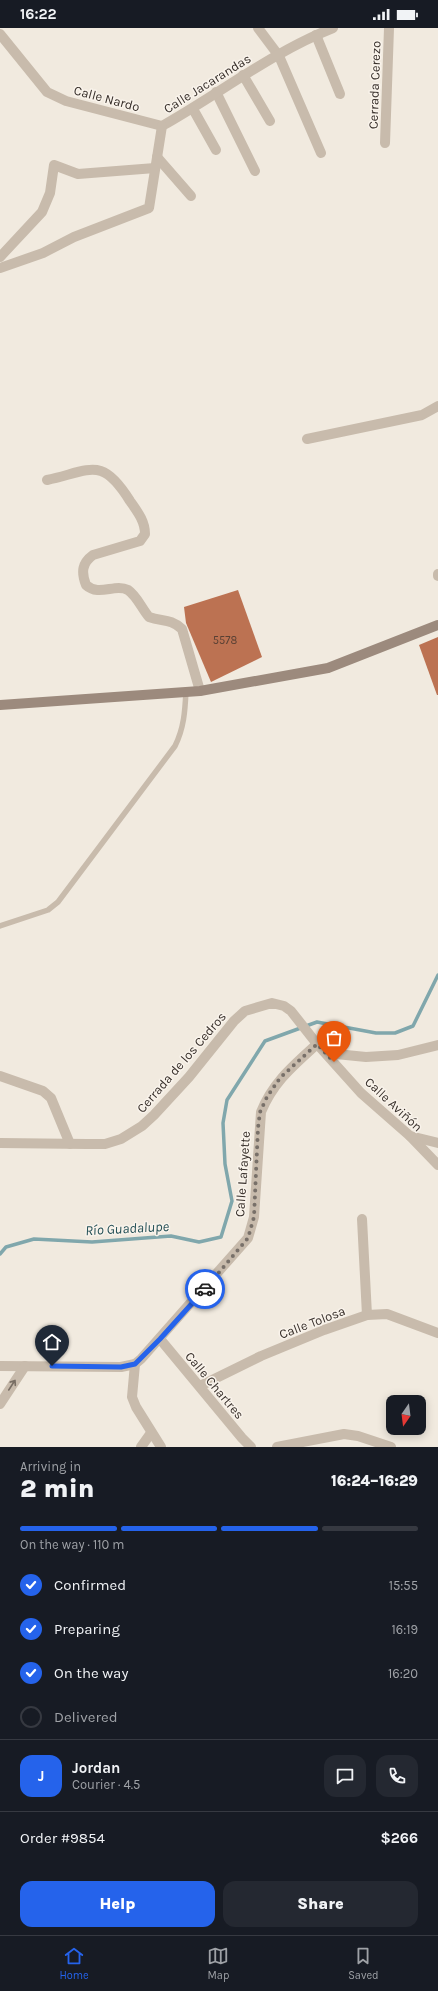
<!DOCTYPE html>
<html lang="en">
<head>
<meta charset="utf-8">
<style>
  :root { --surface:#171b24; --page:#242831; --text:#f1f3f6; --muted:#9ea1a6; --line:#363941; --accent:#2563eb }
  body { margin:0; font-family:Karla,sans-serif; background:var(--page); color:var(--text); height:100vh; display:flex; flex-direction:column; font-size:15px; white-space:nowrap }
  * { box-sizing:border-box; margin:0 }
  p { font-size:13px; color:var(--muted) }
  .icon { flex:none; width:22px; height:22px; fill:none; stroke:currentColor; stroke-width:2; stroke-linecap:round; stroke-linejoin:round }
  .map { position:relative; height:1419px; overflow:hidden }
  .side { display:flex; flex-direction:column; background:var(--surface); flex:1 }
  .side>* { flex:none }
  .needle { width:26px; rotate:194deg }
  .controls { position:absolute; left:386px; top:1367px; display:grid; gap:8px }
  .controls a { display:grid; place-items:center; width:40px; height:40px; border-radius:8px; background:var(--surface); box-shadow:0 2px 10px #0003; font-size:20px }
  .pin { position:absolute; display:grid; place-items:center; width:34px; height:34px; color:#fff; margin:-41px -17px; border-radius:50% 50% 50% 0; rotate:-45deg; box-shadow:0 0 4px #0007 }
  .pin .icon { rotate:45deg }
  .courier { position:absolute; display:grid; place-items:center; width:40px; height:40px; margin:-20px; border:3px solid #2563eb; border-radius:50%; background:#fff; color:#222; box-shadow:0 1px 5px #0007 }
  .overview em { font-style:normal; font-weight:800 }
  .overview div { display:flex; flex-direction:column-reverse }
  .overview { display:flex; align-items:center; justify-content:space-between; height:68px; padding:0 20px }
  h1 { font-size:26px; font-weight:800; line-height:30px }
  .bar { display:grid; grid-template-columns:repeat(4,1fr); gap:6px 4px; align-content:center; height:48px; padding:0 20px }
  .bar i { height:5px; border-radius:3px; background:var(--line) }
  .bar .selected { background:var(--accent) }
  .bar p { grid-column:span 4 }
  .line { display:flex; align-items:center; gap:10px; padding:0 20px; border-top:1px solid var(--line) }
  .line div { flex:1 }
  .round { display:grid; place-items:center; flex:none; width:42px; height:42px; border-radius:12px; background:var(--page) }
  ol { padding:0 20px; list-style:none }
  li { display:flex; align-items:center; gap:12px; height:44px }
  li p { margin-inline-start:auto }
  li .icon { padding:4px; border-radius:50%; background:var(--accent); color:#fff; stroke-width:4 }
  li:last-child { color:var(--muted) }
  li i { width:22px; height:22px; border:2px solid var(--line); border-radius:50% }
  .cta { display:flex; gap:8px; margin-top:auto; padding:8px 20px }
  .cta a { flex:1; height:46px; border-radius:12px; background:var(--accent); color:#fff; font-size:16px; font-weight:800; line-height:46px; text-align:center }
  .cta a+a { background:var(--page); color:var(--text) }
  .status { display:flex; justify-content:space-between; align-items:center; height:28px; padding:0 20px; background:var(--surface); direction:ltr }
  .status svg { height:11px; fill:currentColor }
  .menu { display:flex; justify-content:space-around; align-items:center; height:56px; border-top:1px solid var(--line); background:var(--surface); font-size:11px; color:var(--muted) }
  .menu a { display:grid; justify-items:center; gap:2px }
  .menu .selected { color:var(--accent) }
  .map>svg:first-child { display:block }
</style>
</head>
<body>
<div class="status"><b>16:22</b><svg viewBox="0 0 49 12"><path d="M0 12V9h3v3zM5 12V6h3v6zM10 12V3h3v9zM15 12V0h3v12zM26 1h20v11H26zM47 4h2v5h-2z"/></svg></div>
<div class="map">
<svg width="438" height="1419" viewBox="0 0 438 1419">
  <rect width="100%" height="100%" fill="#f1eadf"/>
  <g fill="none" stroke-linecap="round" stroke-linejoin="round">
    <polyline stroke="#80a7ac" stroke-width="3.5" points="0,1226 6,1219 34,1211 92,1214 171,1208 199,1214 221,1209 232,1173 225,1136 223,1095 227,1072 265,1013 317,994 376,1005 395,1005 413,998 438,947"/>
  </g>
  <g fill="#bc7252">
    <polygon points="238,562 262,629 211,654 186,595 184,579"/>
    <polygon points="438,609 438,667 437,667 419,617"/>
  </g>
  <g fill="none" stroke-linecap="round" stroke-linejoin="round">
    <path stroke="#c8bbac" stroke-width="5.5" d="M0 898 48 882 58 874 175 718C184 700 185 683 186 663"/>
    <g stroke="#c8bbac" stroke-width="10">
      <polyline points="258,0 279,28 321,125"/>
      <polyline points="0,6 47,64 66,73 162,98"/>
      <polyline points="316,7 340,66"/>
      <polyline points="243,47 270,93"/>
      <polyline points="216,64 255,143"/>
      <polyline points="193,81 216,122"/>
      <path d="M162 98C219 66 272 24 333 0"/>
      <polyline points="385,115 389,0"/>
      <polyline points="157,129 191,168"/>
      <polyline points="0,229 42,184 50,165 54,137 78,146 155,140"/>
      <polyline points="0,240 43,225 74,209 149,180 162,98"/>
      <polyline points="307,411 422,387 438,378"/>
      <path d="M47 452C92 442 102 428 130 473 137 483 145 493 145 506L140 513 93 527C82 535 81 544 86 557 99 569 115 555 128 562 137 568 142 581 149 589 162 594 170 590 182 601L200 663"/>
      <polyline points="438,546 438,548"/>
      <polyline points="326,1025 366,1029 398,1027 438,1017"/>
      <polyline points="0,1048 43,1063 51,1070 70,1116"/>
      <polyline points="410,1108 438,1115"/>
      <polyline points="0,1115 87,1116 105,1116 121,1111 142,1098 154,1087 189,1049 234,993 245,983 272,975 284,978 291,983 317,1016 361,1065 410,1108 438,1137"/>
      <polyline points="362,1191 367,1287"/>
      <polyline points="160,1311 242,1410 251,1419"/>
      <polyline points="135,1336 132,1369 136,1379 161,1419"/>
      <path d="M0 1338 121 1339 135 1336 141 1331 248 1210 254 1189 261 1084C273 1054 293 1038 317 1016"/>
      <polyline points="200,1358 261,1328 324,1302 367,1287 387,1286 438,1305"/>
      <polyline points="0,1376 25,1338"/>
      <polyline points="141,1419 151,1405"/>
      <polyline points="277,1419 344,1406 358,1408 391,1419"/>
    </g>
    <polyline stroke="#9c8a7d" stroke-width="10" points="0,677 200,663 328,640 438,597"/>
  </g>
  <defs><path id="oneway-shaft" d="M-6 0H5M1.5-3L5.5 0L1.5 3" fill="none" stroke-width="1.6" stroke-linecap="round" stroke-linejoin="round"/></defs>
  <use stroke="#786e64" href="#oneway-shaft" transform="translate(12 1357) rotate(-57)"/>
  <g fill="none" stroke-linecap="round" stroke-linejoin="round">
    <polyline stroke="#787069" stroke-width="4" stroke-dasharray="0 7.2" points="205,1261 248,1210 254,1189 258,1100 260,1084 267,1069 280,1050 317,1016 334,1034"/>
    <polyline stroke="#2563eb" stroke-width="5" points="52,1338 121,1339 135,1336 160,1311 205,1261"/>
  </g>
  <g text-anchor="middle" stroke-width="3" stroke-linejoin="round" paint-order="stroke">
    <g font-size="11" fill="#584034">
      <text x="225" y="616">5578</text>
    </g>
    <g font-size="13" fill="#372f2a" stroke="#f9f3eb">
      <text transform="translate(207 55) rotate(-32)" y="5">Calle Jacarandas</text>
      <text transform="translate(374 57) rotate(-88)" y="5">Cerrada Cerezo</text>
      <text transform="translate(107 70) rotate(15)" y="5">Calle Nardo</text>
      <text transform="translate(181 1034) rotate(-49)" y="5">Cerrada de los Cedros</text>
      <text transform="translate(394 1076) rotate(43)" y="5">Calle Aviñón</text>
      <text transform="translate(242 1146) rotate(-86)" y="5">Calle Lafayette</text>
      <text transform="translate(312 1294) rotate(-21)" y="5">Calle Tolosa</text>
      <text transform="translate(215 1357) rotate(50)" y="5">Calle Chartres</text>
    </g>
    <g font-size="14" font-style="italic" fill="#234f55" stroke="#f9f3eb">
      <text transform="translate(127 1200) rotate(-3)" y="5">Río Guadalupe</text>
    </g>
  </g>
</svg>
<div class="controls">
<a><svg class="needle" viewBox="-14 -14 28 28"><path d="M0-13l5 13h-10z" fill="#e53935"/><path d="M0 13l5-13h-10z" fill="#9ea1a6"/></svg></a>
</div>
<div class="pin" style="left:334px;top:1034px;background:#ea580c"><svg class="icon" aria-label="bag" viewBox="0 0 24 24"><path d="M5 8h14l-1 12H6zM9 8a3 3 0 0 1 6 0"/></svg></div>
<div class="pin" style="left:52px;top:1338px;background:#1f2937"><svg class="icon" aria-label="home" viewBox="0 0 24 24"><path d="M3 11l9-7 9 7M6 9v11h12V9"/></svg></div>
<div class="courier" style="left:205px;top:1261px"><svg class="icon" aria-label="car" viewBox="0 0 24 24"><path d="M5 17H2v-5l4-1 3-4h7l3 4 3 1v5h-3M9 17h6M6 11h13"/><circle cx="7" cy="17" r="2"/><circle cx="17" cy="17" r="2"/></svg></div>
</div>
<section class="side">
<div class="overview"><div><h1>2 min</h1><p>Arriving in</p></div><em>16:24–16:29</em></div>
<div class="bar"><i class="selected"></i><i class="selected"></i><i class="selected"></i><i></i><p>On the way · 110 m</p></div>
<ol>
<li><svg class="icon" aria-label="check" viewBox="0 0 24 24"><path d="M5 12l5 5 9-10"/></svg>Confirmed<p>15:55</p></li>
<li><svg class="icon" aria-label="check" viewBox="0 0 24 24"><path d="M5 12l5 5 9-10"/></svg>Preparing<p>16:19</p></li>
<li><svg class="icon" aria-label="check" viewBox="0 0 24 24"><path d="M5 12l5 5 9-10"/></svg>On the way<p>16:20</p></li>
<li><i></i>Delivered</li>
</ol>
<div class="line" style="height:72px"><b class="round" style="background:var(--accent);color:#fff">J</b><div><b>Jordan</b><p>Courier · 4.5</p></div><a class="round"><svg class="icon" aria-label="chat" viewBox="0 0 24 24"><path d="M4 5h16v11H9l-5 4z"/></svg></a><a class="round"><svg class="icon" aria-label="phone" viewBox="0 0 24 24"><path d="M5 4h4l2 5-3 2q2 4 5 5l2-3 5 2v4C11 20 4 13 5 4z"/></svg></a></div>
<div class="line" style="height:52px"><div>Order #9854</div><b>$266</b></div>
<div class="cta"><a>Help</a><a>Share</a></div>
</section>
<nav class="menu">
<a class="selected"><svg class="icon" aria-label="home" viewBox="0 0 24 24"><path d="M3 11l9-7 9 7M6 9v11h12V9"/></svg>Home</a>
<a><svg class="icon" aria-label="map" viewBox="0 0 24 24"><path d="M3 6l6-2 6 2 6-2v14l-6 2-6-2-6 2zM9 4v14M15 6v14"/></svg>Map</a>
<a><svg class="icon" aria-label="saved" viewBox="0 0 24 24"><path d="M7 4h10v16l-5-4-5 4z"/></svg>Saved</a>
</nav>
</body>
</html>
